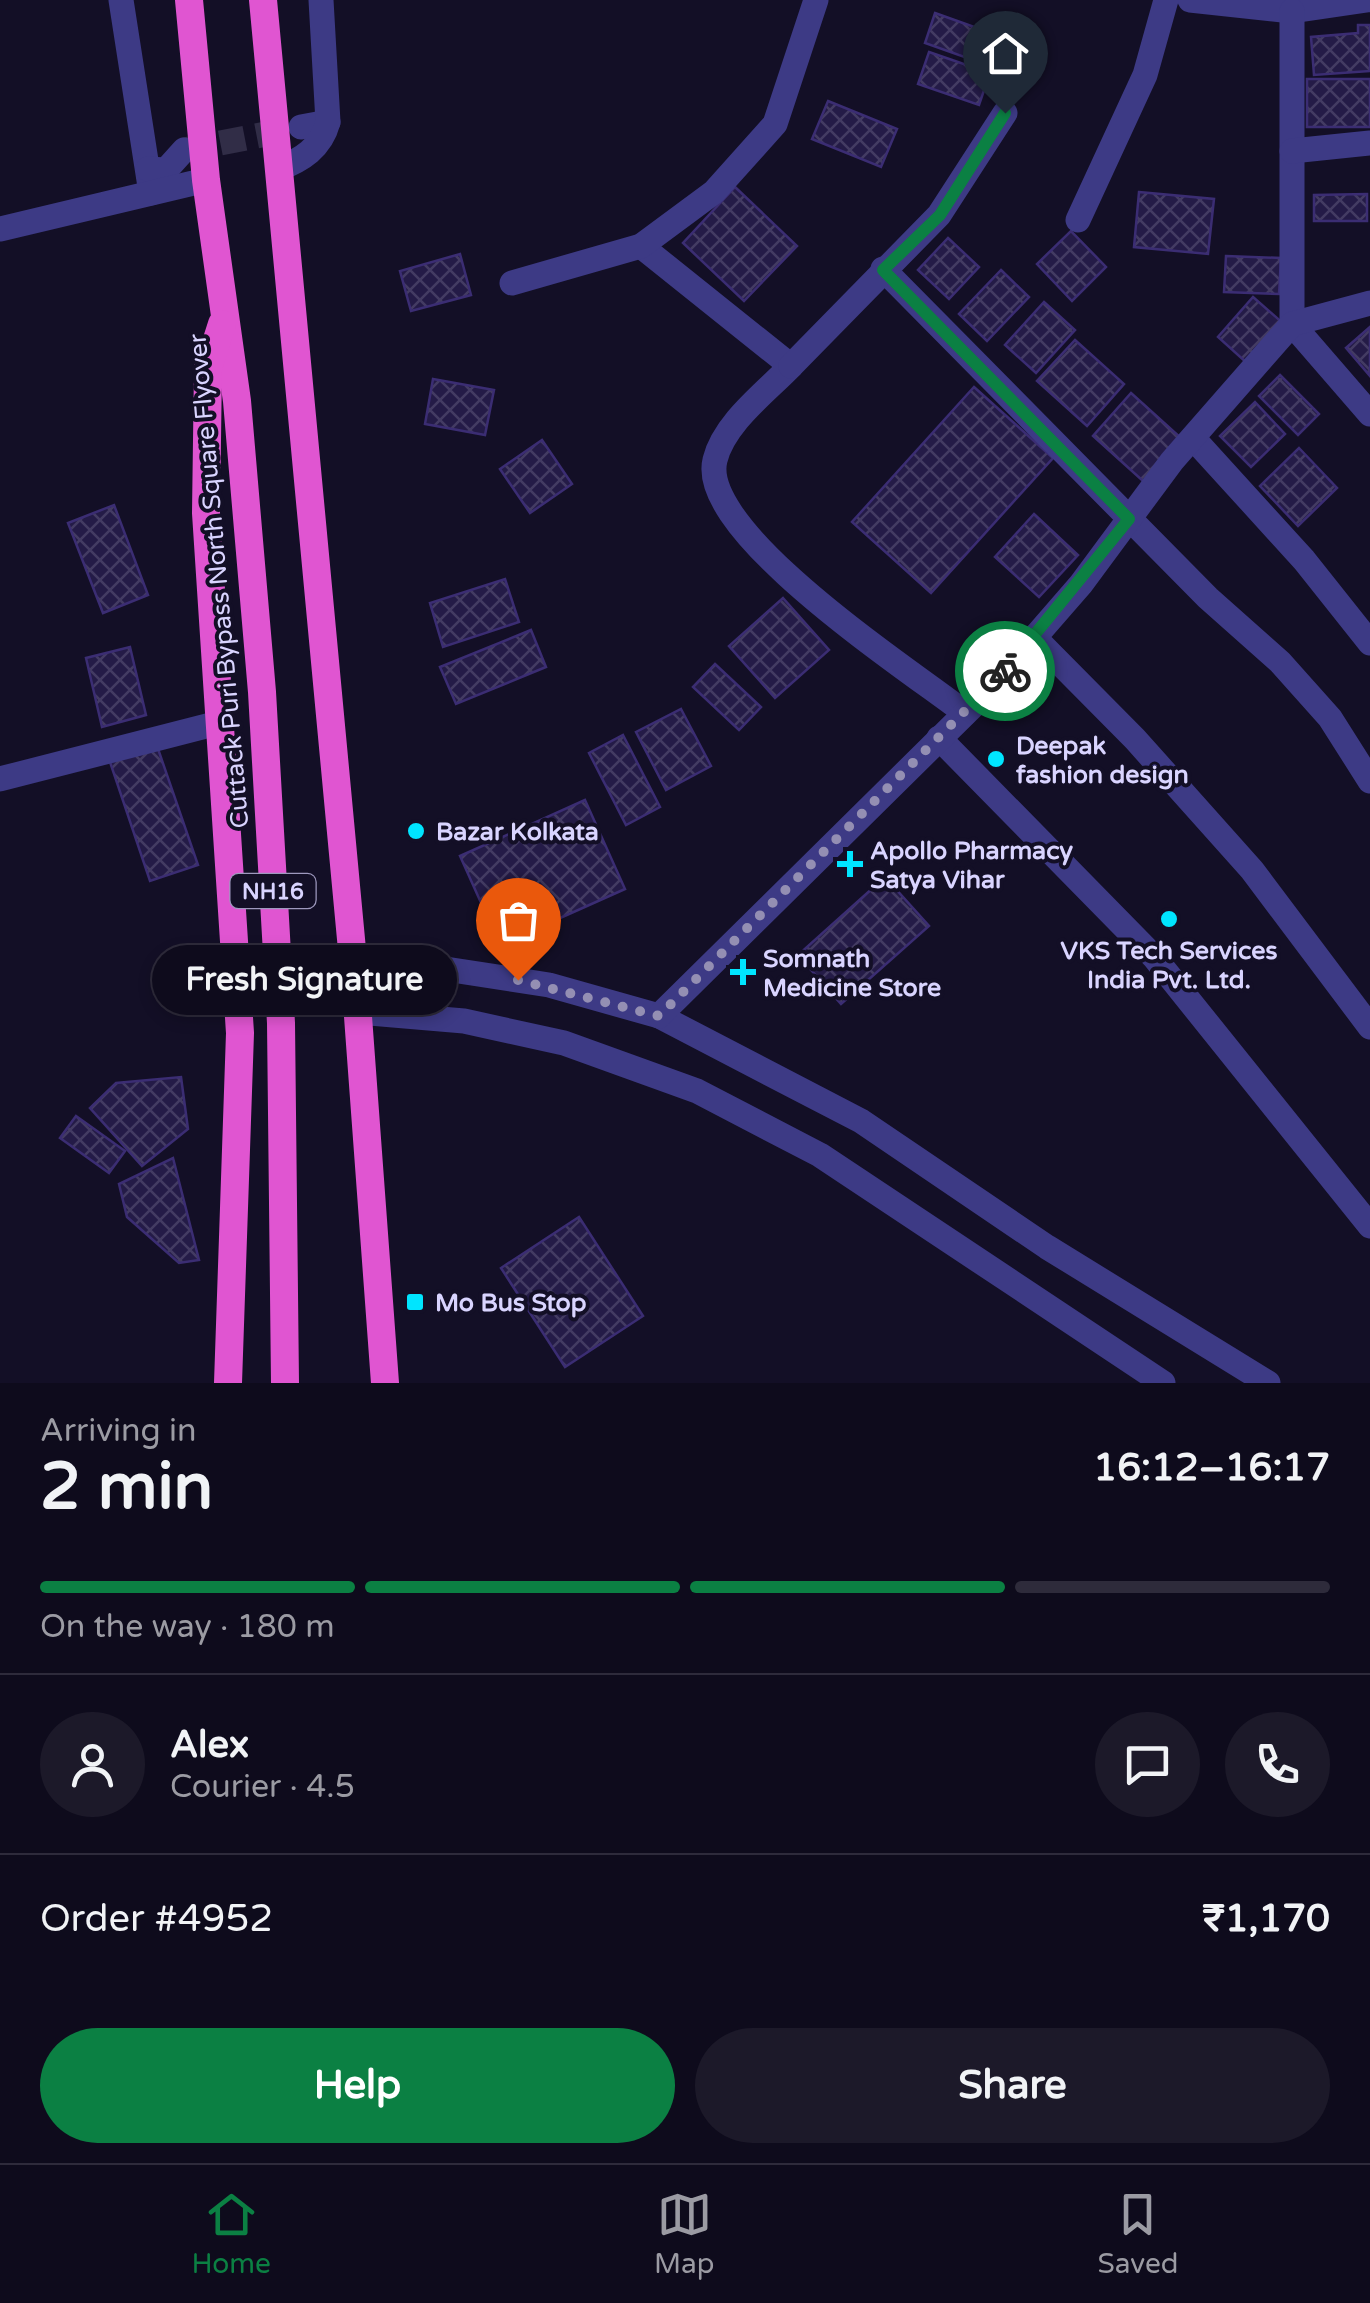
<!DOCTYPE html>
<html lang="en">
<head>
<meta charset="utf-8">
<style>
  :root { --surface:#0e0b1c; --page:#1c1929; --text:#f1f3f6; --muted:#9b9ba3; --line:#2e2b3b; --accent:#0b8043 }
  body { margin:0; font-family:"Varela Round",sans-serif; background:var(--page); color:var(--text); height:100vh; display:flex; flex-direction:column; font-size:38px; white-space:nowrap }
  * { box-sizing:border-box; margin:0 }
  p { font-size:32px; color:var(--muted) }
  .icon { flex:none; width:55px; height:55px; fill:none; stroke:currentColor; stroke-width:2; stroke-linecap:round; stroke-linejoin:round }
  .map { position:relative; height:1383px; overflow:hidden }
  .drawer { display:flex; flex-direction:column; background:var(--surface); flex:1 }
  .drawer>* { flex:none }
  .pin { position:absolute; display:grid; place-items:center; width:85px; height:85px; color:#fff; margin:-102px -42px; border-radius:50% 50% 50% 0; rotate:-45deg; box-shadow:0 0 10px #0007 }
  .pin .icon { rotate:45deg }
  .courier { position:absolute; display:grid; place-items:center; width:100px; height:100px; margin:-50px; border:8px solid #0b8043; border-radius:50%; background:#fff; color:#222; box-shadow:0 2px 12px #0007 }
  .bubble { position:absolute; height:70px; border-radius:35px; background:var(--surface); box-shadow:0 5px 15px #0003,0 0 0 2px var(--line); font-size:32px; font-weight:800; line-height:70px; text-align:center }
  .head em { font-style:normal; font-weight:800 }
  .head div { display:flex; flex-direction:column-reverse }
  .head { display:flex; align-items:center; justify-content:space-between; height:170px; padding:0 40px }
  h1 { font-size:65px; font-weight:800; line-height:75px }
  .bar { display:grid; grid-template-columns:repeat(4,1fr); gap:15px 10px; align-content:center; height:120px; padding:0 40px }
  .bar i { height:12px; border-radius:8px; background:var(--line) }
  .bar .selected { background:var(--accent) }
  .bar p { grid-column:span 4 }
  .line { display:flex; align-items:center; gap:25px; padding:0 40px; border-top:2px solid var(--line) }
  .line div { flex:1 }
  .round { display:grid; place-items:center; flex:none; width:105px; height:105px; border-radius:52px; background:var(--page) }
  .action { display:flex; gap:20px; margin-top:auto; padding:20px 40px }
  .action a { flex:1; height:115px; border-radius:60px; background:var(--accent); color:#fff; font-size:40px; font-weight:800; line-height:115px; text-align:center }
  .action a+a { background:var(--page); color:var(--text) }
  .menu { display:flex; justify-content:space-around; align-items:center; height:140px; border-top:2px solid var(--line); background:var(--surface); font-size:28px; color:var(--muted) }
  .menu a { display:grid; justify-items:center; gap:5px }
  .menu .selected { color:var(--accent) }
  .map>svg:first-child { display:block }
</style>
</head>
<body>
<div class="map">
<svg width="1370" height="1383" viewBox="0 0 1370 1383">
  <defs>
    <pattern id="building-cross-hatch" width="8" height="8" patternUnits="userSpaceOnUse" patternTransform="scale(2.5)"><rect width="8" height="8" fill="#241b47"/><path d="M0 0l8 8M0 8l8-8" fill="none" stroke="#433b63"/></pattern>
  </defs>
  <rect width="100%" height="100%" fill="#130f26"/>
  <g fill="url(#building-cross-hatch)" stroke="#3b2d73" stroke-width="2.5">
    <polygon points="935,13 994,34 984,64 925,43"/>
    <polygon points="1358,25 1370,25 1370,71 1314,75 1311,37 1358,33"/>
    <polygon points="929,52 990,73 979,105 918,84"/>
    <rect x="1307" y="79" width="63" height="48"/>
    <polygon points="828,101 897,129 881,167 812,139"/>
    <polygon points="735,187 797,246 744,301 683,243"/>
    <polygon points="1139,192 1214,199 1208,254 1134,247"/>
    <polygon points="1367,194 1367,221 1314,221 1314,195"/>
    <polygon points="1071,231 1106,267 1072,301 1037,264"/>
    <polygon points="948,238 979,267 949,299 918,270"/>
    <polygon points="460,254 471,295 411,311 400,271"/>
    <polygon points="1226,256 1281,258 1279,294 1224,292"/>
    <polygon points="1001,270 1029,297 987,341 959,314"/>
    <polygon points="1253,297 1284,324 1248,364 1218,337"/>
    <polygon points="1044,302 1075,330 1036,373 1005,345"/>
    <polygon points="1370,327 1370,376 1346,348"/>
    <polygon points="1075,340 1124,384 1087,426 1037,381"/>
    <polygon points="1280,375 1319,414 1298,435 1259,396"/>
    <polygon points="433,379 494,390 485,435 425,424"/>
    <polygon points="974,387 1053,458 931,593 852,522"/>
    <polygon points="1131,393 1181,438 1143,481 1093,436"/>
    <polygon points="1255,402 1285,434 1251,467 1220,436"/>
    <polygon points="542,440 572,484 530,513 500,469"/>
    <polygon points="1299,448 1337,488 1298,526 1260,486"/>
    <polygon points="114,505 148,595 103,613 68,523"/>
    <polygon points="1034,514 1078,555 1039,597 995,557"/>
    <polygon points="505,579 519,622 443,647 430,603"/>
    <polygon points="783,598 829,650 775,698 729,646"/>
    <polygon points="531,630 546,667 456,704 440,667"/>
    <polygon points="130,647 146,715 102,727 86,658"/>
    <polygon points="715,664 761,707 739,730 693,687"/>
    <polygon points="681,709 711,766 666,790 636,732"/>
    <polygon points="623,735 660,807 626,825 589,753"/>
    <polygon points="156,743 198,865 150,881 109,759"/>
    <polygon points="585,800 625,889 500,945 460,856"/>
    <polygon points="885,877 929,926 841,1004 798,955"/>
    <polygon points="181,1077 188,1129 142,1166 90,1108 116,1083"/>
    <polygon points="76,1116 125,1151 109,1173 60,1138"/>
    <polygon points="173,1158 199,1260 179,1263 127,1217 119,1184"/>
    <polygon points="579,1217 643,1316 565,1367 501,1268"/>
  </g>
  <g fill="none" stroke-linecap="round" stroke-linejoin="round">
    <polyline stroke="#312d47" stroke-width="25" stroke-dasharray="25 12" stroke-linecap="butt" points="184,150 292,129"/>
    <g stroke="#3d3a85" stroke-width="25">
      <polyline points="121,0 151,193"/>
      <polyline points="1190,0 1292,11 1367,0"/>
      <polyline points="1292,11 1292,324 1370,414"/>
      <polyline points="301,127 328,122"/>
      <polyline points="1292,151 1370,143"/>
      <polyline points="148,169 166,170 184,150"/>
      <path d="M278 169C302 160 321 148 328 122L321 0"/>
      <polyline points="1078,220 1145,75 1166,0"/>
      <polyline points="0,229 206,180"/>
      <path d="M641 246 791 366C766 392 724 423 715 460 697 532 911 671 965 713"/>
      <polyline points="883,269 1208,598 1280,662 1330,718 1370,781"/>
      <polyline points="512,283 641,246 714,192 775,124 816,0"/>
      <polyline points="791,366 939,215 1005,113"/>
      <polyline points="1193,438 1304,560 1370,643"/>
      <polyline points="1034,637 1135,739 1252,870 1370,1027"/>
      <polyline points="939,738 1154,957 1370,1226"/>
      <polyline points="0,779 222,722"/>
      <polyline points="353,965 426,966 549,985 659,1016 861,1121 1047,1247 1268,1383"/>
      <polyline points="358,1012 464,1021 564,1043 697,1091 820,1155 1163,1383"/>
      <polyline points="659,1016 988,691 1081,584 1172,461 1292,324 1370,303"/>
    </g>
    <g stroke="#e055d1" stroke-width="28">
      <polyline points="189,0 206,180 237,401 262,692 281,1023 285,1383"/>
      <polyline points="263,0 357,1003 385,1383"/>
      <polyline points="222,324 208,368 206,513 240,1033 228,1383"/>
    </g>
  </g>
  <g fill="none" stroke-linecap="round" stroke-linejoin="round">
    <polyline stroke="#948fb3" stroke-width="10" stroke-dasharray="0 18" points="518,980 659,1016 1005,671"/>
    <polyline stroke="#0b8043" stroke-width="12" points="1005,671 1129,519 883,270 940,215 1005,113"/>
  </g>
  <g fill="#00e5ff" stroke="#130f26" stroke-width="4">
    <circle cx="996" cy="759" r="10"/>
    <circle cx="416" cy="831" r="10"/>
    <path d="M845 849h10v10h10v10h-10v10h-10v-10h-10v-10h10z"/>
    <circle cx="1169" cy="919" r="10"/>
    <path d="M738 957h10v10h10v10h-10v10h-10v-10h-10v-10h10z"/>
    <rect x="405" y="1292" width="20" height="20" rx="5"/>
  </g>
  <g text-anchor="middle" stroke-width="8" stroke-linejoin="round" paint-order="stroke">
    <rect fill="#130f26" stroke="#9e99be" stroke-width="2.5" x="230.5" y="874" width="85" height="34" rx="8"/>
    <g font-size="22" font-weight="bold" fill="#d9d4ff">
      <text x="273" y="899">NH16</text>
    </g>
    <g font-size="25" fill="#d9d4ff" stroke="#130f26">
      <text transform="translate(218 581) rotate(-95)" y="9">Cuttack Puri Bypass North Square Flyover</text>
    </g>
    <g font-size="25" font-weight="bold" fill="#d9d4ff" stroke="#130f26" text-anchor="start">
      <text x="1016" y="754">Deepak<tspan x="1016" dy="29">fashion design</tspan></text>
      <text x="436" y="840">Bazar Kolkata</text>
      <text x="870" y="859">Apollo Pharmacy<tspan x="870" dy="29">Satya Vihar</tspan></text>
      <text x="1169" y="959" text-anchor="middle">VKS Tech Services<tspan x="1169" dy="29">India Pvt. Ltd.</tspan></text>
      <text x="763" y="967">Somnath<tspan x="763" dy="29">Medicine Store</tspan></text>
      <text x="435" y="1311">Mo Bus Stop</text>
    </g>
  </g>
</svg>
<div class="pin" style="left:518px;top:980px;background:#ea580c"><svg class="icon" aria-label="bag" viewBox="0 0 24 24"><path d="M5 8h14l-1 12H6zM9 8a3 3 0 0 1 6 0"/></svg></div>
<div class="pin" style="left:1005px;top:113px;background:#1f2937"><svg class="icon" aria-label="home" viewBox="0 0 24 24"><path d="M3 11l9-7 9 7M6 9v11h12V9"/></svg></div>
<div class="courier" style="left:1005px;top:671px"><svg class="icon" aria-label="bike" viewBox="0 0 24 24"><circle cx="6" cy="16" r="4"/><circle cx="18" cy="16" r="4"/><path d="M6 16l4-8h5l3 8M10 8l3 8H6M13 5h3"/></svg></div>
<div class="bubble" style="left:152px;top:945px;width:305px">Fresh Signature</div>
</div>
<section class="drawer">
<div class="head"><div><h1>2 min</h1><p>Arriving in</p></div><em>16:12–16:17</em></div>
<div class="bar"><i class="selected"></i><i class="selected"></i><i class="selected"></i><i></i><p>On the way · 180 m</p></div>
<div class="line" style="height:180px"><a class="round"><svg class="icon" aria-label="person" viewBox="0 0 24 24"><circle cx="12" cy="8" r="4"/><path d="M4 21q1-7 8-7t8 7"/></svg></a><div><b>Alex</b><p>Courier · 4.5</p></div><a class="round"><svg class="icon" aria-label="chat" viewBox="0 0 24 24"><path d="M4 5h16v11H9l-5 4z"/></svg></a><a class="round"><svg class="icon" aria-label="phone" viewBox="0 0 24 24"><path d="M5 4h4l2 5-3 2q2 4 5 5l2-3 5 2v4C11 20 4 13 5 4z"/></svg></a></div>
<div class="line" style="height:130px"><div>Order #4952</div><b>₹1,170</b></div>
<div class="action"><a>Help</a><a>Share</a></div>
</section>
<nav class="menu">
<a class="selected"><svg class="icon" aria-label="home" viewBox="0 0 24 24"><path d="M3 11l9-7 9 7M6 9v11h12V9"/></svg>Home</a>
<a><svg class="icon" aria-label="map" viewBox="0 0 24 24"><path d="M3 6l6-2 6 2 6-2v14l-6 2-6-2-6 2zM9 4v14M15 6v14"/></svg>Map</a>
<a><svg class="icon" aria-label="saved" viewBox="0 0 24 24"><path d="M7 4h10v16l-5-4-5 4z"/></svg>Saved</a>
</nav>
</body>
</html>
